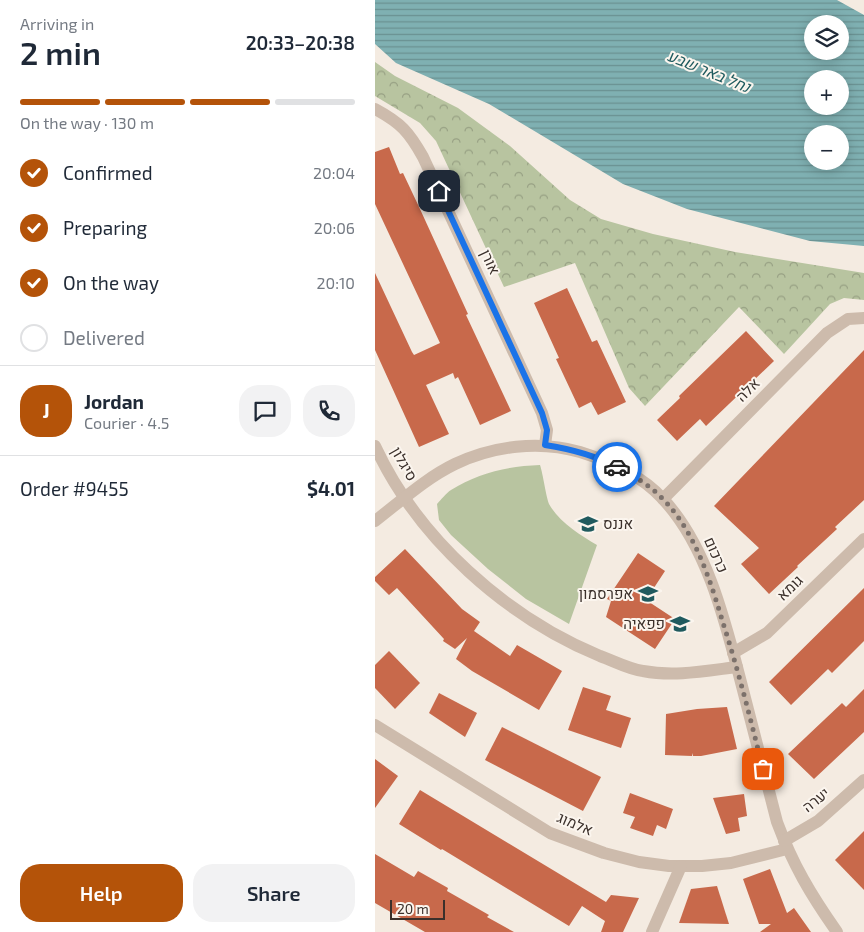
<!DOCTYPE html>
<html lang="en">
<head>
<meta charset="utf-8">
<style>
  :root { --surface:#fff; --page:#f2f2f3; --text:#1f2937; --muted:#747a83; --line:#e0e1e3; --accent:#b45309 }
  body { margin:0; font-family:"Exo 2",Heebo,sans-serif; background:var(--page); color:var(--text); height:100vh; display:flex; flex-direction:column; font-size:19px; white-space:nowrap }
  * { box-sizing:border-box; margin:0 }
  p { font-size:16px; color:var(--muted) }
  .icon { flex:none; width:28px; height:28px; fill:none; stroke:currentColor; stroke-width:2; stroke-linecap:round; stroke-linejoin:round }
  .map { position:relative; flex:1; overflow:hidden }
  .sheet { display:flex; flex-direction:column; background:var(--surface); width:375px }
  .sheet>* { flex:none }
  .buttons { position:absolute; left:429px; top:15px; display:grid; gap:10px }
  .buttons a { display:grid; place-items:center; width:45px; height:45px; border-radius:50%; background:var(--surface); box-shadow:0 2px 12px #0003; font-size:25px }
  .scale { position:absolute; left:15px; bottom:12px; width:55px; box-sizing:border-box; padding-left:5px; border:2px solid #3b302b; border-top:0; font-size:14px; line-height:18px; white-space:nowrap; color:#3b302b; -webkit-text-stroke:4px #fbf5ee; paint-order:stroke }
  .pin { position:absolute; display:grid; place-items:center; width:42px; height:42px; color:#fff; margin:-21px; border-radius:10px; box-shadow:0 2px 8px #0006 }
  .courier { position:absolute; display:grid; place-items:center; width:50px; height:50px; margin:-25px; border:4px solid #1a73e8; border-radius:50%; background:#fff; color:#222; box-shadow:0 1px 6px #0007 }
  .headline em { font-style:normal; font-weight:600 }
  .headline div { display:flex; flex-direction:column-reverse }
  .headline { display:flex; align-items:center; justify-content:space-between; height:85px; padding:0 20px }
  h1 { font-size:32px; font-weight:600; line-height:38px }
  .bar { display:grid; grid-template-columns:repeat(4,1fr); gap:8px 5px; align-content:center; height:60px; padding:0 20px }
  .bar i { height:6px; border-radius:4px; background:var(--line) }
  .bar .active { background:var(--accent) }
  .bar p { grid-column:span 4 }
  .line { display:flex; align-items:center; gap:12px; padding:0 20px; border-top:1px solid var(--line) }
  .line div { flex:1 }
  .round { display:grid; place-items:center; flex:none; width:52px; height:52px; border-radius:20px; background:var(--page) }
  ol { padding:0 20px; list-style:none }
  li { display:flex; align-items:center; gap:15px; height:55px }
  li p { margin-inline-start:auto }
  li .icon { padding:5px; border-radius:50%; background:var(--accent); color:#fff; stroke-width:4 }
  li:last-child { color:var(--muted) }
  li i { width:28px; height:28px; border:2px solid var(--line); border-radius:50% }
  .button { display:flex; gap:10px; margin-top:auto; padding:10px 20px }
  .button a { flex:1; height:58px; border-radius:20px; background:var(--accent); color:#fff; font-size:20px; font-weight:600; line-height:58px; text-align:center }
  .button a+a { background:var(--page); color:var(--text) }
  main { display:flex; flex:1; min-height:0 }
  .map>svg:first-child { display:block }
</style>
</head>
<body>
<main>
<section class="sheet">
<div class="headline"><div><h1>2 min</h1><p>Arriving in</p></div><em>20:33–20:38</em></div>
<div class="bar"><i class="active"></i><i class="active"></i><i class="active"></i><i></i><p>On the way · 130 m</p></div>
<ol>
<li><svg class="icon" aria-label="check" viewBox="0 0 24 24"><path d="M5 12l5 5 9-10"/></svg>Confirmed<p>20:04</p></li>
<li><svg class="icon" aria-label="check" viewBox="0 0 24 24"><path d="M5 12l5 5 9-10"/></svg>Preparing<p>20:06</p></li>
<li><svg class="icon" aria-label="check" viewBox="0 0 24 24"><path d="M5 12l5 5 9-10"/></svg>On the way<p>20:10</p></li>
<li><i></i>Delivered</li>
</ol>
<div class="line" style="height:90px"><b class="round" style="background:var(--accent);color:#fff">J</b><div><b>Jordan</b><p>Courier · 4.5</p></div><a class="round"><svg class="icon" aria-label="chat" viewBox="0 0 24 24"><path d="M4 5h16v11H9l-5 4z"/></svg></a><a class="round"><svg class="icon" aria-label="phone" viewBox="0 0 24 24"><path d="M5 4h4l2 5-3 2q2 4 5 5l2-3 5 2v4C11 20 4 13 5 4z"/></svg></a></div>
<div class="line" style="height:65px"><div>Order #9455</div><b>$4.01</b></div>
<div class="button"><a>Help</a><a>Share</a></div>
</section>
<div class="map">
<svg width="489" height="932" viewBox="0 0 489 932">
  <defs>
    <pattern id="park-crowns" width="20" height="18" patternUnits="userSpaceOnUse" patternTransform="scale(1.25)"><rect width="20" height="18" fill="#b8c4a0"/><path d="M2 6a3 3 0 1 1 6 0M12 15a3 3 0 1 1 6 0" fill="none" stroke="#97a083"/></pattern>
    <pattern id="water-rules" width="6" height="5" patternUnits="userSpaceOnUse" patternTransform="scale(1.25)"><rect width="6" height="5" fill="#7fb0b2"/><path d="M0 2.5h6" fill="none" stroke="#699091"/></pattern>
  </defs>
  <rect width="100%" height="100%" fill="#f4ebe1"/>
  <path fill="#b8c4a0" d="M165 465C168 474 171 497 174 504 184 522 205 535 222 545L194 624 151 599 113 569 76 535 64 520 62 504C66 500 71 493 76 490 103 473 134 466 165 465Z"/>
  <polygon fill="url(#park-crowns)" points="0,62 20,76 83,108 135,146 195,200 226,219 278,234 360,252 489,273 489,300 469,298 455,304 409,354 364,307 270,406 254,388 200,263 129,287 61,141 45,123 0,96"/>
  <path fill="url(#water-rules)" fill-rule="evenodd" d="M0 0H462L489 15V246L435 241 312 209 248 184 114 104 21 63 0 44ZM438 24H465V51H438ZM438 79H465V106H438ZM438 134H465V161H438Z"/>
  <g fill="#c8694b">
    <polygon points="14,147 25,174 28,173 45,209 93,314 91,315 136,411 105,425 83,377 80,379 78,373 51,385 74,434 44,447 0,350 0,273 37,352 39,355 65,343 0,204 0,152"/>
    <polygon points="192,288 217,342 222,340 251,402 223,415 216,402 204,408 181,359 184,358 159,303"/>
    <polygon points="371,331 399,361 331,426 325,419 302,441 282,420 305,398 304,396"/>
    <polygon points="489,350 489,500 460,527 462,529 422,566 423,567 394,594 366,564 384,548 339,506"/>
    <polygon points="30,549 87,609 105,622 99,631 135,656 142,645 187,671 164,710 97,671 81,659 92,638 80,649 68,641 69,639 22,588 14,595 0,581 0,577"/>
    <polygon points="263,553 290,571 271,600 300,619 280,649 231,617 236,601 232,599"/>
    <polygon points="489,588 489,641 457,673 453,669 416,705 394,682"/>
    <polygon points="14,651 45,683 20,709 0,688 0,665"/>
    <polygon points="208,687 236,696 231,710 256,718 246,748 193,730"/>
    <polygon points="489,689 489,732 439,779 413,754 467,703 471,707"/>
    <polygon points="64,693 102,713 90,737 54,713"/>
    <polygon points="352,707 362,749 326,756 318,756 318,753 317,756 290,755 291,714 322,709"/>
    <polygon points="127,727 226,777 208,811 110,760"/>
    <polygon points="0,759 23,776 0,808"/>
    <polygon points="45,790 231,902 236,895 264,898 248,932 226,932 230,921 207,906 194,926 67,849 66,850 24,824"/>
    <polygon points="255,793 298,809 291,829 282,825 278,836 255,828 260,817 248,813"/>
    <polygon points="369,794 372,816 363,818 365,831 351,834 338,798"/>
    <polygon points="489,831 489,890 460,860"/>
    <polygon points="0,854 39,877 43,871 73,888 72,891 114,915 112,917 139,932 50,932 0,903"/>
    <polygon points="395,869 412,913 419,908 436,932 385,932 396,924 384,924 368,879"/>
    <polygon points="342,886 354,924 304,923 316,889"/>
  </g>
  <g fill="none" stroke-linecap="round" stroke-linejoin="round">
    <g stroke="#cdbbac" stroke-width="12">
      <path d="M0 109C26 123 34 132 48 157L167 413 172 430 170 445"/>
      <path d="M0 446C43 539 131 617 225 656 239 661 253 669 268 671 299 677 330 671 362 667"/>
      <polyline points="288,499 452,333 473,319 489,318"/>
      <path d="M0 521C26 501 51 478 80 464 118 446 164 440 205 452 234 461 266 475 287 498 334 547 352 629 369 694 380 737 391 780 402 822 418 865 436 895 462 932"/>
      <polyline points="358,653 392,633 489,539"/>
      <polyline points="0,725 175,833 229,853 264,862 294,866 327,866 356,863 412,849"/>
      <polyline points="409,841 443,821 489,780"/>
      <polyline points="277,932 306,866"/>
    </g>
  </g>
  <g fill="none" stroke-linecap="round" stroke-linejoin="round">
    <path stroke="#7c716b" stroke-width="5" stroke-dasharray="0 9" d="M242 467C258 475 274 485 286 497 321 532 335 580 349 626 364 673 376 721 388 769"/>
    <path stroke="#1a73e8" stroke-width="6" d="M64 191 167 413 172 430 170 445C196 449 219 455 242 467"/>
  </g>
  <defs>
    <symbol id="school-bare" viewBox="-9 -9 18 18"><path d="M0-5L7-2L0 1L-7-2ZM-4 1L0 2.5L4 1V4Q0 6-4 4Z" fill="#1f5a5e" stroke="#fbf5ee" stroke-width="2.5" paint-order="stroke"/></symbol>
  </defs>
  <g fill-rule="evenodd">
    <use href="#school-bare" x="199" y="510" width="28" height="28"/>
    <use href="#school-bare" x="259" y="580" width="28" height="28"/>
    <use href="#school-bare" x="291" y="610" width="28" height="28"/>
  </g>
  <g text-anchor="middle" stroke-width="4" stroke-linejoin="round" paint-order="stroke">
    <g font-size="15" fill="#3b302b" stroke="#fbf5ee">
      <text transform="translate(115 262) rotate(65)" y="5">אורן</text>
      <text transform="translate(373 390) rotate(-45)" y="5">אלה</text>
      <text transform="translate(29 464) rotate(60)" y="5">סיגלון</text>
      <text transform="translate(341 555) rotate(66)" y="5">כרכום</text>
      <text transform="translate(415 588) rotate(-44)" y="5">גומא</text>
      <text transform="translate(441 800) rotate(-38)" y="5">יערה</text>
      <text transform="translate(200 824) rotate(23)" y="5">אלמוג</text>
    </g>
    <g font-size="15" fill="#3b302b" stroke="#fbf5ee" text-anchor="end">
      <text x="228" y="529" text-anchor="start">אננס</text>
      <text x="258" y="599">אפרסמון</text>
      <text x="290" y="629">פפאיה</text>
    </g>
    <g font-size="16" font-style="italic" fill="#1f5a5e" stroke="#fbf5ee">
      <text transform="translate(334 71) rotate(22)" y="6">נחל באר שבע</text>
    </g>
  </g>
</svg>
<div class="buttons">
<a><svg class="icon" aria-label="layers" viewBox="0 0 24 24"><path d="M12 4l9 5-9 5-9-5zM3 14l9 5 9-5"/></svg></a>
<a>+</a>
<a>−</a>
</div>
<div class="scale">20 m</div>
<div class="pin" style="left:388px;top:769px;background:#ea580c"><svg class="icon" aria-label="bag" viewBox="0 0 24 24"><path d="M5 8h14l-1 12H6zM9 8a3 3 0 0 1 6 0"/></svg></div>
<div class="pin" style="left:64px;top:191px;background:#1f2937"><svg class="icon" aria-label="home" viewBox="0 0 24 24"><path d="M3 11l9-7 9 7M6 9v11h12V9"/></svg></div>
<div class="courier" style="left:242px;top:467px"><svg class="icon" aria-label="car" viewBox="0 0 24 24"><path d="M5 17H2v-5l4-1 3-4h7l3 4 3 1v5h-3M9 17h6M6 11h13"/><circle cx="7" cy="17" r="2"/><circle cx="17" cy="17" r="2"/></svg></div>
</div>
</main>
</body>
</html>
